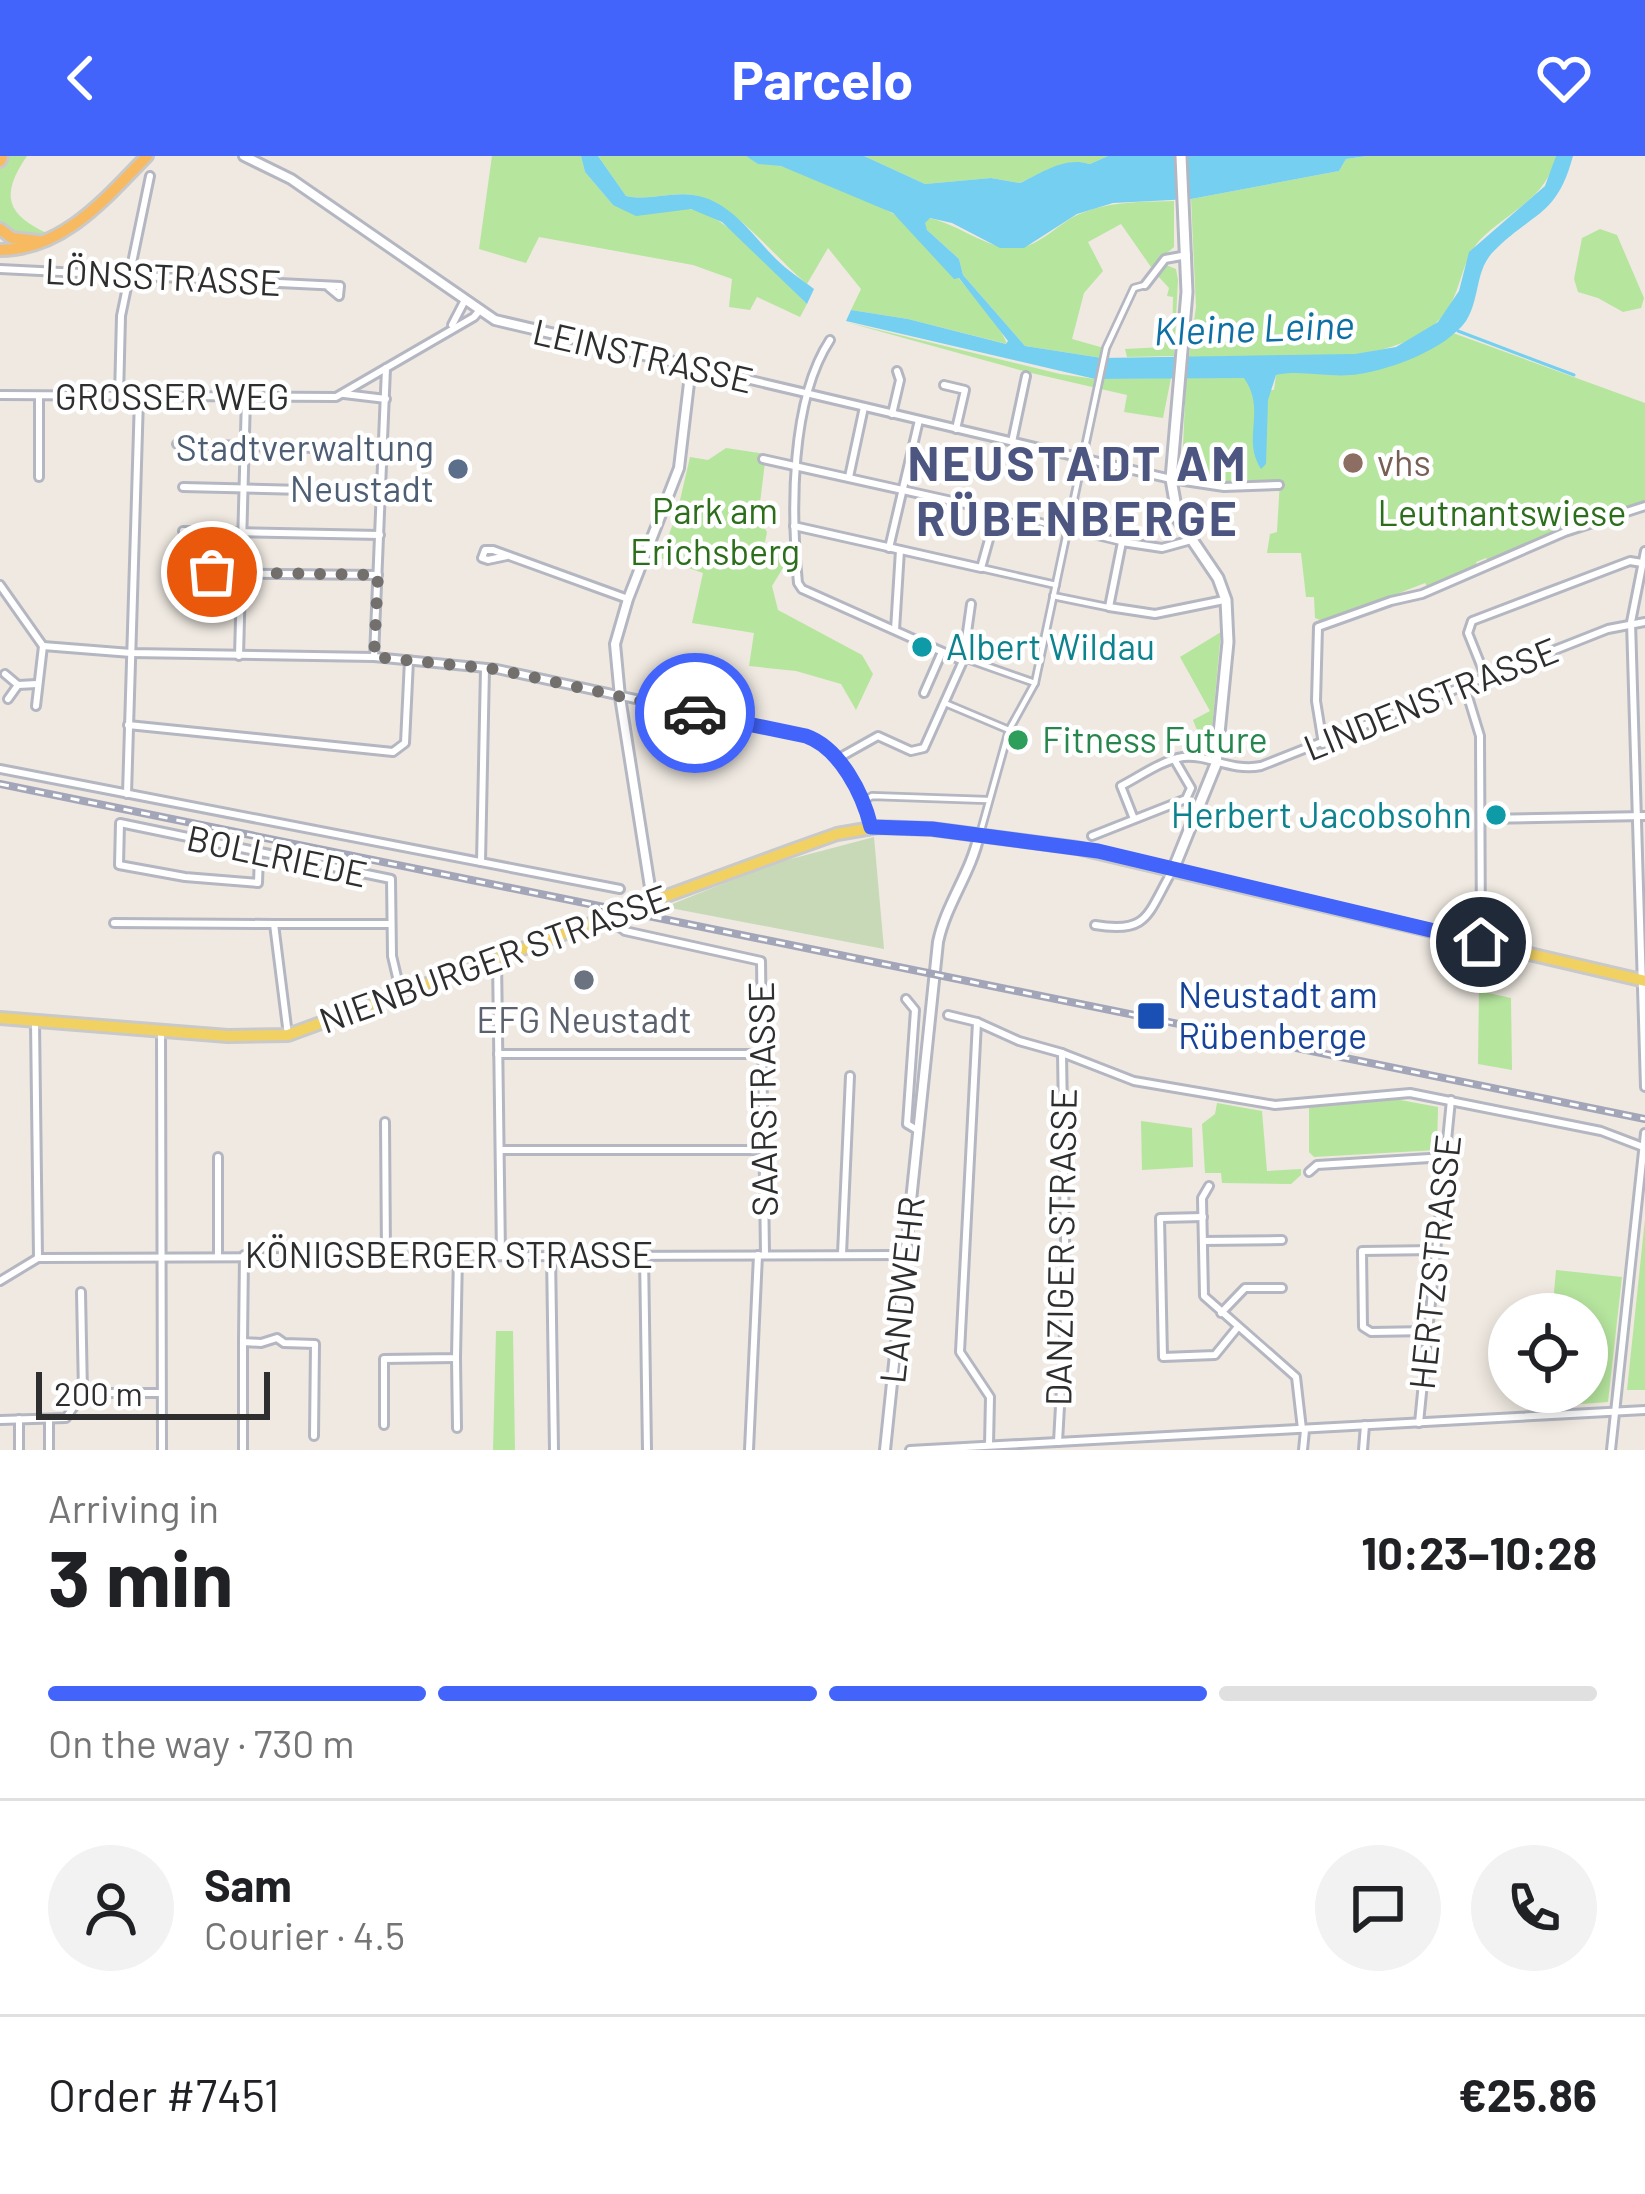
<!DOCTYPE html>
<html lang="en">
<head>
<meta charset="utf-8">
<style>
  :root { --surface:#fff; --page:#f2f2f2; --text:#202124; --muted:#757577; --line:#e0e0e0; --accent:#4264fb }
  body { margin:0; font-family:Barlow,sans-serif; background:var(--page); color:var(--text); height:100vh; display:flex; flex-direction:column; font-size:45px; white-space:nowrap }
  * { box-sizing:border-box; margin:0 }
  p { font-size:39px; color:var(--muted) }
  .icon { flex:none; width:66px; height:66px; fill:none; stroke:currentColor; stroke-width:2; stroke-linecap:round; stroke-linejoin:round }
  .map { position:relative; height:1294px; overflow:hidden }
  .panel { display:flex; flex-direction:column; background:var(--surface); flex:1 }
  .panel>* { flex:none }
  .tools { position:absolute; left:1488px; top:1137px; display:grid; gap:24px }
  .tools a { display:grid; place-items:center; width:120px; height:120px; border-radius:50%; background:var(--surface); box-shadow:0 6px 18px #0003; font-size:60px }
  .scale { position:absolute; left:36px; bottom:30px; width:234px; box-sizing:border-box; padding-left:12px; border:6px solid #2e2e2e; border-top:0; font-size:33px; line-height:42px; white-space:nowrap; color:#2e2e2e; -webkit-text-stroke:9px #fff; paint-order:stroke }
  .pin { position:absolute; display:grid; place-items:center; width:102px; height:102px; color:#fff; margin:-51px; border:6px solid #fff; border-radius:50%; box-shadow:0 3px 12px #0007 }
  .courier { position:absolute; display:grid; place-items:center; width:120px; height:120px; margin:-60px; border:9px solid #4264fb; border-radius:50%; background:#fff; color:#222; box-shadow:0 3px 15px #0007 }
  .summary em { font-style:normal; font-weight:700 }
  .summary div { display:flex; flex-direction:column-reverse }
  .summary { display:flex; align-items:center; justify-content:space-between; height:204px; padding:0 48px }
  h1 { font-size:78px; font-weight:700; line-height:90px }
  .bar { display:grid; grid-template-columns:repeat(4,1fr); gap:18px 12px; align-content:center; height:144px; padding:0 48px }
  .bar i { height:15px; border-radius:9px; background:var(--line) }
  .bar .active { background:var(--accent) }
  .bar p { grid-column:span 4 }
  .line { display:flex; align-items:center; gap:30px; padding:0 48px; border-top:3px solid var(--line) }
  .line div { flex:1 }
  .round { display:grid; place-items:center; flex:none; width:126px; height:126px; border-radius:63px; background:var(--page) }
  header { display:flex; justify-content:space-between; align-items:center; height:156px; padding:0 48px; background:var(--accent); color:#fff; font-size:54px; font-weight:700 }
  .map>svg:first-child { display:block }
</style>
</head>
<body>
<header><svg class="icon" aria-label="back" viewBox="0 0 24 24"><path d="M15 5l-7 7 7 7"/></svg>Parcelo<svg class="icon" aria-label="heart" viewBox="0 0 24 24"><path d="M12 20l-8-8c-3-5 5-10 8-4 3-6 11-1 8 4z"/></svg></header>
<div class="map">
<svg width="1645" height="1294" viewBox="0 0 1645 1294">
  <rect width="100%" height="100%" fill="#efe9e1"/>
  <g fill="#b6e59e">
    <path d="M10 0H27C0 39 6 59 49 78L24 81 0 67V10Z"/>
    <path d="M492 0H581L585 16 613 49C638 52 664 50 689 53 728 57 778 121 807 148L800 161 757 141 750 154 729 151 732 123 693 109 539 81 526 107 479 93Z"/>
    <path d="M598 0H746C758 8 767 7 781 10 799 15 877 47 892 57 917 74 999 162 1007 188L908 163 851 154 861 133 828 92 807 128C775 102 733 45 693 39 670 36 649 45 626 40Z"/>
    <path d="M864 0H1108L1090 8C1067 1 1041 17 1020 27L991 22 925 28Z"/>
    <path d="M1367 0H1556C1547 41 1512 54 1483 81 1459 103 1463 138 1441 162 1391 217 1259 200 1189 201L1196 151 1191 43 1339 15 1346 3Z"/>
    <path d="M1174 45V91L1151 111 1121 68 1088 86 1103 115 1084 137 1072 183 1104 192 1102 202 1025 190 963 119 959 103 927 74 924 68 929 62C959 68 987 94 1017 92 1040 91 1060 65 1082 57 1112 45 1142 46 1174 45Z"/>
    <polygon points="1600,73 1617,79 1644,142 1641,152 1623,156 1598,142 1578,136 1574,123 1582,82"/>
    <polygon points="1166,109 1176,113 1178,124 1174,200 1127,201 1125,193 1164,191 1165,186 1172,185 1173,141 1167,140 1169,132 1158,120"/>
    <polygon points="846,166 1060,218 1095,223 1171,222 1163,262 1124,256 1127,239 1027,216"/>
    <path d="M1453 177 1645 247V346L1489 405 1486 402 1476 406 1478 412 1428 432 1425 427 1325 466 1315 462 1314 441H1306L1301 397H1267L1270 378 1277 376 1280 324C1250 325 1208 332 1182 314L1186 222 1244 221 1254 234H1274L1276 219 1281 217 1432 191Z"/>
    <polygon points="726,292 766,298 758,363 767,376 764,391 792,397 772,430 778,454 862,499 873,518 856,554 841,528 796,515 749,510 754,477 692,467 703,417 660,402 677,357 690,301 708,304"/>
    <polygon points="1221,476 1211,583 1203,589 1193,564 1210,555 1180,501"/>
    <polygon points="1479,835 1511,842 1512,914 1478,908"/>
    <polygon points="1395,943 1438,951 1437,994 1314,1001 1309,996 1309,951"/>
    <polygon points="1217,947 1262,955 1267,1015 1301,1013 1301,1019 1291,1028 1222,1027 1221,1017 1205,1017 1202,968 1215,958"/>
    <polygon points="1141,965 1192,972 1193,1011 1142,1014"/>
    <polygon points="1645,1063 1645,1234 1627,1234"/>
    <polygon points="1556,1114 1622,1121 1608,1246 1542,1251 1543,1236 1587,1236 1587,1158 1552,1158"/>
    <polygon points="496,1175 513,1175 515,1294 493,1294"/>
  </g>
  <polygon fill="#c8d9b8" points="874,681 884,793 665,751 772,708"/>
  <g fill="#75cff0">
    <path d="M581 0H598L626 40C649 45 670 36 693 39 730 44 752 79 776 103 787 114 801 123 814 133L807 148 722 66 691 53 636 60 613 49 585 16Z"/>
    <path d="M746 0H864L925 28 991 22 1020 27C1042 17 1064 0 1090 8L1108 0H1367L1346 3 1339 15 1191 43 1113 47 1077 58 1024 92H1000L952 67 930 62 925 67 927 74 959 103 963 119 1025 190 1102 202 1355 198 1396 191 1438 166 1459 135 1469 96 1545 30 1556 0H1573C1556 63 1532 55 1492 97 1475 116 1480 143 1466 165 1446 193 1392 213 1359 218 1332 223 1301 213 1276 219L1268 244 1266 308 1261 313C1241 282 1267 255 1244 222L1095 223 846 165 851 154 908 163 1006 188 1008 185 959 122 954 123 893 57 781 10 758 8Z"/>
  </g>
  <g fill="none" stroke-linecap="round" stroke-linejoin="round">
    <polyline stroke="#75cff0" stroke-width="3" points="1458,175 1574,219"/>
    <defs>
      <g id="pedestrian">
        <polyline points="999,356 1122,386"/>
        <polyline points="981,412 1056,429"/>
        <polyline points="1053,440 1107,451"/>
        <polyline points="964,502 1035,527"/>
        <polyline points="945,547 1009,574"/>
        <polyline points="862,646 872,640 987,644"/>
        <polyline points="980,678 1009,574 1035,527 1106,192 1134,132 1145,129"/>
      </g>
      <g id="minor">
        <polyline points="0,113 340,130 339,140 327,130"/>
        <polyline points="1145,129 1165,103 1187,99"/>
        <polyline points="452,169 465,144"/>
        <path d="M830 184C790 245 791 356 798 427L802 433 963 505"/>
        <polyline points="691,210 1171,323 1224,331 1279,329"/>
        <polyline points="944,229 965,234 956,273"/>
        <polyline points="344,238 386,243"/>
        <polyline points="0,239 336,241 474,161 479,155"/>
        <polyline points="119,241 121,160 150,20"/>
        <polyline points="892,258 900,224 897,215"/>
        <polyline points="1012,286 1026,220"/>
        <polyline points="177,288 384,294"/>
        <polyline points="763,303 997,355 981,412 794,370"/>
        <polyline points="39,321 39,240"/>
        <polyline points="849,321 864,251"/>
        <polyline points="183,331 382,336"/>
        <polyline points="183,375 380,379"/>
        <polyline points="1191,384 1162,392 1122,386 1109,451 1155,458 1224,444"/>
        <polyline points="889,392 919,264"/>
        <polyline points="1645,395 1631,466 1645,931"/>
        <polyline points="507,400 488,404 482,402 485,394 493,394 628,443"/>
        <polyline points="178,417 378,419"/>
        <polyline points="0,429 43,490"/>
        <polyline points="895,474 900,394"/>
        <path d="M43 490 131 497 374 501 497 513 806 580C840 592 863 639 871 671"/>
        <polyline points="239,500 246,241"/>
        <polyline points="374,501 386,212"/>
        <polyline points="5,518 18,529 37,528"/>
        <polyline points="1486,522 1468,477 1472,465 1630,405 1642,407"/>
        <polyline points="1465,531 1480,580 1481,786"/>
        <polyline points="924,537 942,496"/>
        <polyline points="8,543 18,529"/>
        <polyline points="36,550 43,490"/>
        <polyline points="128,569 393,596 405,587 409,504"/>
        <polyline points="1323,588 1316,545 1318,471 1391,445 1422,438 1565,376 1645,350"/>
        <polyline points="837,603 878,580 911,595 924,592 963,505 971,448"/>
        <polyline points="0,613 620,733"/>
        <polyline points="127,638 139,242"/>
        <path d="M1134 663 1121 630C1139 621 1162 604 1183 601 1208 598 1231 616 1261 610L1608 473 1645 466"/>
        <polyline points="1482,663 1645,660"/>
        <polyline points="1092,680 1186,643 1191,632 1174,603"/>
        <polyline points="259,698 258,727 185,721 119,709 120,667 391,723 392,800 401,838"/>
        <polyline points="481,706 485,512"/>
        <polyline points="610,764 625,775 761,805 765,1099"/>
        <polyline points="114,767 274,768 288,879"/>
        <polyline points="274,768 391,768"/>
        <path d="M1095 769C1148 778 1147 759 1171 717"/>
        <polyline points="497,803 501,1099"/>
        <polyline points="906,843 915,854 907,968 919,975"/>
        <polyline points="948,859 977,866 1019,885 1062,897 1134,925 1275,949 1410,937 1601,975 1643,991"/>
        <polyline points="35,866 38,1102"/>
        <polyline points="977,866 960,1196 990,1241 989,1289"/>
        <polyline points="161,875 162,1294"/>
        <polyline points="498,898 763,898"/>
        <polyline points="385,966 386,1099"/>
        <polyline points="500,994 765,994"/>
        <polyline points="1309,1016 1317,1009 1446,1001"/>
        <polyline points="1209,1030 1202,1042 1204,1140 1296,1221 1302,1273"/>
        <polyline points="1203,1061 1160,1062 1163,1201 1215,1199 1237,1172"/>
        <polyline points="1203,1085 1282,1084"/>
        <polyline points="842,1098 850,920"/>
        <polyline points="218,1099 218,1001"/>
        <polyline points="244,1099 243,1186 261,1187 277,1182 284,1187 315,1188 314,1280"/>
        <polyline points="551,1099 554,1294"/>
        <polyline points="644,1099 647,1294"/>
        <polyline points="0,1125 38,1102 904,1099"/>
        <polyline points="81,1136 83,1237"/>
        <polyline points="1221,1157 1245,1132 1282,1132"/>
        <polyline points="1429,1175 1371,1176 1363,1171 1362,1095 1436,1094"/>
        <polyline points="456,1202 457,1272"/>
        <polyline points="19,1263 19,1294"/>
        <polyline points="49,1263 49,1294"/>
        <polyline points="0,1264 66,1262 83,1237 161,1237"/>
        <polyline points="1419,1267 1451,944"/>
        <polyline points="384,1269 384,1203 456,1202 458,1099"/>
        <polyline points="1058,1286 1066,1142 1062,897"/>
        <polyline points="243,1294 243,1186"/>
        <polyline points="749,1294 758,1099"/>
        <polyline points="910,1294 1645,1254"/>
        <polyline points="1303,1294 1305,1274"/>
        <polyline points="1363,1294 1365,1269"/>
        <polyline points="1611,1294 1645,977"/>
      </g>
      <g id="tertiary">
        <polyline points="244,0 291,23 495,164 691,210 679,312 628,443 615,488 620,541 652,744"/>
        <path d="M885 1294 938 786C946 748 971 717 979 679"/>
      </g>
      <polyline id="secondary" points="1173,714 1216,608 1228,486 1226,444 1218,422 1178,363 1171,323 1187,136 1181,0"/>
      <polyline id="primary" points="0,862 228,880 288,879 792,694 837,678 878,671 932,673 1077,692 1645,825"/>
      <g id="trunk">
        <polyline points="0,5 2,1"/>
        <polyline points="0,73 12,82 38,85"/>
        <path d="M0 94C63 94 106 42 147 0"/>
      </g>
    </defs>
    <use href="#pedestrian" stroke="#b4b7c1" stroke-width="10"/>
    <use href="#minor" stroke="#b4b7c1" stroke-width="12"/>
    <use href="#tertiary" stroke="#b4b7c1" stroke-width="14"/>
    <use href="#secondary" stroke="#b4b7c1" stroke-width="15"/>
    <use href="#primary" stroke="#c9c9c9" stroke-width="16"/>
    <use href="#trunk" stroke="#c9c9c9" stroke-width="16"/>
    <use href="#pedestrian" stroke="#fff" stroke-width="4.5"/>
    <use href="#minor" stroke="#fff" stroke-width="6"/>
    <use href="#tertiary" stroke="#fff" stroke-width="8"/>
    <use href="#secondary" stroke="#fff" stroke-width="9"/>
    <use href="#primary" stroke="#f2d163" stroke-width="10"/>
    <use href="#trunk" stroke="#f8ba60" stroke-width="10"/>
    <defs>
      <polyline id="rail" points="0,628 1645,963"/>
    </defs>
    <use href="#rail" stroke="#a3a6b8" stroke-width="8"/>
    <use href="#rail" stroke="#fff" stroke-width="3" stroke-dasharray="9" stroke-linecap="butt"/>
  </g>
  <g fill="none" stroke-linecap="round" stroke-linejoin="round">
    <polyline stroke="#726f6d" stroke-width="12" stroke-dasharray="0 21.6" points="212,416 378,419 374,501 496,513 695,557"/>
    <path stroke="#4264fb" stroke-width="15" d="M695 557 806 580C840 592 863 638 871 671L932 673 1098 695 1481 786"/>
  </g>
  <circle fill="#8d6e63" stroke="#fff" stroke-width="4.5" cx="1353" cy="307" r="12"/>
  <circle fill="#5c6f8a" stroke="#fff" stroke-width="4.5" cx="458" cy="313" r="12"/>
  <g fill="#0f9aa8" stroke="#fff" stroke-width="4.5">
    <circle cx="922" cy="491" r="12"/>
    <circle cx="1496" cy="659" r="12"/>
  </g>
  <circle fill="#2e9e5b" stroke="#fff" stroke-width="4.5" cx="1018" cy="584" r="12"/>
  <circle fill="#6b7280" stroke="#fff" stroke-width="4.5" cx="584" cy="824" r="12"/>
  <rect fill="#1a4fb4" stroke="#fff" stroke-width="4.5" x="1136" y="845" width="30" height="30" rx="6"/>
  <g text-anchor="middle" stroke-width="9" stroke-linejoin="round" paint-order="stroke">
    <g font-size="36" fill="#2e2e2e" stroke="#fff">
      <text transform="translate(163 121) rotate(3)" y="13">LÖNSSTRASSE</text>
      <text transform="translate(643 200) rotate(13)" y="13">LEINSTRASSE</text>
      <text x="172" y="254">GROSSER WEG</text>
      <text transform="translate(1431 543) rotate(-22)" y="13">LINDENSTRASSE</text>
      <text transform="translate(277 700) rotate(12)" y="13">BOLLRIEDE</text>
      <text transform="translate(494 803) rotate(-20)" y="13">NIENBURGER STRASSE</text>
      <text transform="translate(763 943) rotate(-91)" y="13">SAARSTRASSE</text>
      <text transform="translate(1061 1091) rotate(-89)" y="13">DANZIGER STRASSE</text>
      <text x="449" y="1112">KÖNIGSBERGER STRASSE</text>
      <text transform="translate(1435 1106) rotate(-84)" y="13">HERTZSTRASSE</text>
      <text transform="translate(902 1134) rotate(-84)" y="13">LANDWEHR</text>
    </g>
    <g font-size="36" fill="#4e5e75" stroke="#fff" text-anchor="end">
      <text x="434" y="305">Stadtverwaltung<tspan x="434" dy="41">Neustadt</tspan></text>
    </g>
    <g font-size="36" fill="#785e54" stroke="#fff" text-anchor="start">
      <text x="1377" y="320">vhs</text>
    </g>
    <g font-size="36" fill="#2c6e1b" stroke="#fff">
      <text x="715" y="368">Park am<tspan x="715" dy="41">Erichsberg</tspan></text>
      <text x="1502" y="370">Leutnantswiese</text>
    </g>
    <g font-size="36" fill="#0d838f" stroke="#fff" text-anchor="start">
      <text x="946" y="504">Albert Wildau</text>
      <text x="1472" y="672" text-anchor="end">Herbert Jacobsohn</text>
    </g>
    <g font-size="36" fill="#27864d" stroke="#fff" text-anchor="start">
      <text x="1042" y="597">Fitness Future</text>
    </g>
    <g font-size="36" fill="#164399" stroke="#fff" text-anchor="start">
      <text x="1178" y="852">Neustadt am<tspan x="1178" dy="41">Rübenberge</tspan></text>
    </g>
    <g font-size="36" fill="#5b616d" stroke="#fff">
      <text x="584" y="877">EFG Neustadt</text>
    </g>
    <g font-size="39" font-style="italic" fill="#0d6fa3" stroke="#fff">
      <text transform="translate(1254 172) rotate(-2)" y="14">Kleine Leine</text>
    </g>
    <g font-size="48" font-weight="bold" letter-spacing="3" fill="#4d5680" stroke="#fff">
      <text x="1078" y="325">NEUSTADT AM<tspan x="1078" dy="55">RÜBENBERGE</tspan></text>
    </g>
  </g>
</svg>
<div class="tools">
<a><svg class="icon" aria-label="locate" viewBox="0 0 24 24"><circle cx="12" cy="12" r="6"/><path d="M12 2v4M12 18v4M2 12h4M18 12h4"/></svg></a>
</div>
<div class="scale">200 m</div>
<div class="pin" style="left:212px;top:416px;background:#ea580c"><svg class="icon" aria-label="bag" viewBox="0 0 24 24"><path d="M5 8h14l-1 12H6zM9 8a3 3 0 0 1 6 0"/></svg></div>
<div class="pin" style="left:1481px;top:786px;background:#1f2937"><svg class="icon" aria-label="home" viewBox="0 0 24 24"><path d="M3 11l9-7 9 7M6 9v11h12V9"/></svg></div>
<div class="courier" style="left:695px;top:557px"><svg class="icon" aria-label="car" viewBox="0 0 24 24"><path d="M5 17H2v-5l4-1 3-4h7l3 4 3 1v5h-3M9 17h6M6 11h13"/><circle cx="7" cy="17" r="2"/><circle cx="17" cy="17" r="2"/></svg></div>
</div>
<section class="panel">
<div class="summary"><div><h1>3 min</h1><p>Arriving in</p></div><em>10:23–10:28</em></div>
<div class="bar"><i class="active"></i><i class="active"></i><i class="active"></i><i></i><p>On the way · 730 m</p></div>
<div class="line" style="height:216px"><a class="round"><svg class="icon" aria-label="person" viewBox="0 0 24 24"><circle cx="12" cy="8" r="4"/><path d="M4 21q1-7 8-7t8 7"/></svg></a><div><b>Sam</b><p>Courier · 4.5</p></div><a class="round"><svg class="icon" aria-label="chat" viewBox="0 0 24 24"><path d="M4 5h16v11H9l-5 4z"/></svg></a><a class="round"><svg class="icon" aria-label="phone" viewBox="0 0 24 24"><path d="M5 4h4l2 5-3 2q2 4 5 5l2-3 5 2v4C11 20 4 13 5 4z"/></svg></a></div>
<div class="line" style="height:156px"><div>Order #7451</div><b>€25.86</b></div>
</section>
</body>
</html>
